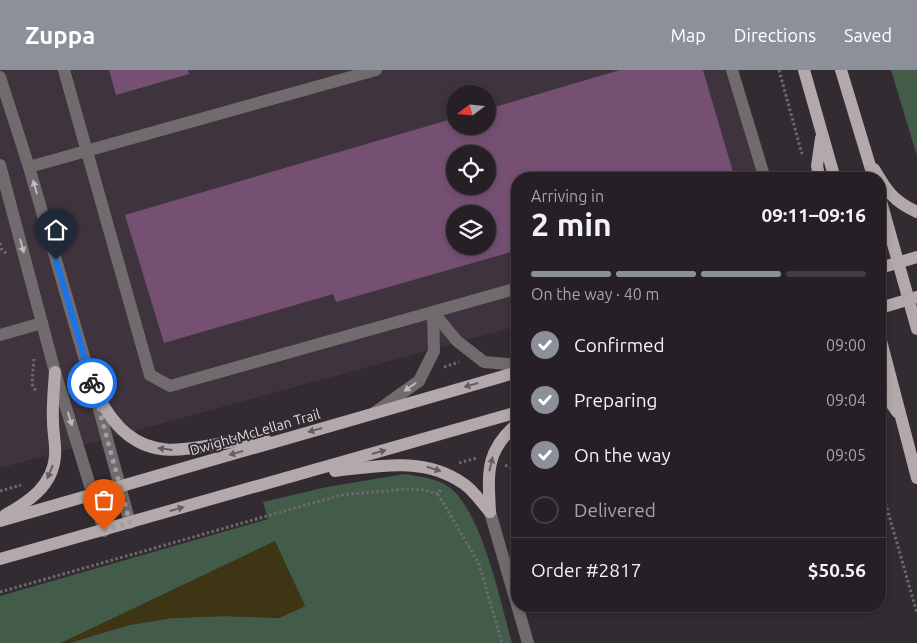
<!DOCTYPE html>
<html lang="en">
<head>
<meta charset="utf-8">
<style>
  :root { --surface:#262026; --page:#322d32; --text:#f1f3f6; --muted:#a4a3a7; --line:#423e43; --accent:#8c9099 }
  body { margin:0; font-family:Ubuntu,sans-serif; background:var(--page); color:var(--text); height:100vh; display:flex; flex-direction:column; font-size:19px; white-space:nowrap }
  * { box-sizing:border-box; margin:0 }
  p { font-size:16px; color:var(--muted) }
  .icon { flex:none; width:28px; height:28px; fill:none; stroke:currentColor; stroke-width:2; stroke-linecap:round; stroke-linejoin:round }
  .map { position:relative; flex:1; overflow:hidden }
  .sheet { position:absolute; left:511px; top:102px; width:375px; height:440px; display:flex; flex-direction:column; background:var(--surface); border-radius:20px; box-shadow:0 2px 8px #0003,0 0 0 1px var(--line) }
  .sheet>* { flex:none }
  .needle { width:32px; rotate:254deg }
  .controls { position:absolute; left:446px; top:15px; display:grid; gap:10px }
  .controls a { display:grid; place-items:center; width:50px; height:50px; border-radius:50%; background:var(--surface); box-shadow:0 2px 8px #0003,0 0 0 1px var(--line); font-size:25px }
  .pin { position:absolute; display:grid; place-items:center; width:42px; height:42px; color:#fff; margin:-51px -21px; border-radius:50% 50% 50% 0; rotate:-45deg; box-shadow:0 0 5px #0007 }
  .pin .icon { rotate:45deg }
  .courier { position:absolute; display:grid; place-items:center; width:50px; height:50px; margin:-25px; border:4px solid #1a73e8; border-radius:50%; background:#fff; color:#222; box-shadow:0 1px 6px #0007 }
  .head em { font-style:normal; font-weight:700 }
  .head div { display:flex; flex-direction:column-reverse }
  .head { display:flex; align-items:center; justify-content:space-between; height:85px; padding:0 20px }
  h1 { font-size:32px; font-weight:700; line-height:38px }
  .bar { display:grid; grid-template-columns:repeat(4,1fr); gap:8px 5px; align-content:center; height:60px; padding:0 20px }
  .bar i { height:6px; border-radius:4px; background:var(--line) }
  .bar .on { background:var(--accent) }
  .bar p { grid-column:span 4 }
  .line { display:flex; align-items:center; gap:12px; padding:0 20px; border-top:1px solid var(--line) }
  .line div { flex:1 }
  ol { padding:0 20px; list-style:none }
  li { display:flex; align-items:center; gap:15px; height:55px }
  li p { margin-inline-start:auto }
  li .icon { padding:5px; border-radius:50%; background:var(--accent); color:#fff; stroke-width:4 }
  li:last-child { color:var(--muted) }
  li i { width:28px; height:28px; border:2px solid var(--line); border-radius:50% }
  header { display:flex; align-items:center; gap:30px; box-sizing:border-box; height:70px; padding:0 25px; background:var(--accent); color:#fff }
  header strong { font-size:24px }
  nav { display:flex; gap:28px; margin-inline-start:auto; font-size:18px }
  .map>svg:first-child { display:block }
</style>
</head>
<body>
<header>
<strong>Zuppa</strong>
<nav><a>Map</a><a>Directions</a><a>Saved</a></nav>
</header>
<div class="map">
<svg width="917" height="573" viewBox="0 0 917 573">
  <rect width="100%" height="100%" fill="#322b32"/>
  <path fill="#3f333e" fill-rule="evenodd" d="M0 0H738L768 109H518L517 256 0 398ZM455 24H488V56H455ZM455 84H488V116H455ZM455 144H488V176H455Z"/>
  <g fill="#435c49">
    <polygon points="891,0 917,0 917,86"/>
    <path d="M405 404C421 407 436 408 449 417 482 441 501 534 512 573H69L129 555 171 548 225 546 279 548 305 536 275 472 61 573H0V526L268 449 263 432 327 417Z"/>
  </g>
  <polygon fill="#3e3515" points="275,471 305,536 279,548 225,546 171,548 129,555 69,573 61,573"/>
  <g fill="#765073" fill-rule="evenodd">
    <polygon points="109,0 188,0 189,4 116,25"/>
    <path d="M620 0H703L735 109H518V180L336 232 333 224 164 273 125 145 455 48V56H488V39ZM455 84H488V116H455ZM455 144H488V176H455Z"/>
  </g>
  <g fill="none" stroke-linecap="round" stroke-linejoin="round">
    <g stroke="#6f696f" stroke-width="3" stroke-dasharray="2.5 2.5" stroke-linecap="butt">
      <polyline points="779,0 802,84"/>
      <polyline points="0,173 2,180 7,184"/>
      <polyline points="34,289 32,314 37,323"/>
      <polyline points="444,297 459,292"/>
      <polyline points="459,393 477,388"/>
      <polyline points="505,395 514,399 518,384"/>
      <polyline points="880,414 917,543"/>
      <polyline points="0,421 21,415"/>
      <polyline points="438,424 479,494 502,573"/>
      <polyline points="0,522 341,425 407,419 424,420 438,424 442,418"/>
    </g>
    <g stroke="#706b6c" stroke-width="12">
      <polyline points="64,0 150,305 170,316 518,218"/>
      <polyline points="732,0 765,109"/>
      <polyline points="0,7 29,97 94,321 130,453"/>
      <polyline points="0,95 55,302 104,461"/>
      <polyline points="29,97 376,0"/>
      <polyline points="433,242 457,271 484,292 518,295"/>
      <polyline points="0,265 42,253"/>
      <polyline points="374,343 419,311 434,281 433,242"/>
      <polyline points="490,442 528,573"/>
    </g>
    <g stroke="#b3a8aa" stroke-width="12">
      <polyline points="804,0 835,109"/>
      <polyline points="841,0 874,109"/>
      <path d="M874 99C887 121 893 131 917 142"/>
      <polyline points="820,109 817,96 821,68"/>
      <polyline points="880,128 917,259"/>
      <polyline points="880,198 917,187"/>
      <polyline points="880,238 917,227"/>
      <polyline points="880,267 917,408"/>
      <polyline points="880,317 897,342"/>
      <path d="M94 321C104 336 113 353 127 364 161 392 200 375 238 371 247 370 257 370 266 370"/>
      <path d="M335 401C379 396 425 386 464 414 474 421 482 433 490 442"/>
      <path d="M490 442C488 402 485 381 518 353"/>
      <path d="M5 445C28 432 53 416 55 386 56 375 53 363 53 352 52 335 54 318 55 302"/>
      <polyline points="0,451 518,302"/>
      <polyline points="0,489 518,342"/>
    </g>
  </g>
  <defs><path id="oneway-solid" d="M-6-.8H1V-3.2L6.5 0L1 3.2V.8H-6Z" transform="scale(1.25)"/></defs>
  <g fill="#beb9bc">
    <use href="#oneway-solid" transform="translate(35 117) rotate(-106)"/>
    <use href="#oneway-solid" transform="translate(22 176) rotate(75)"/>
    <use href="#oneway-solid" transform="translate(410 317) rotate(145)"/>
    <use href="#oneway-solid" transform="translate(70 349) rotate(73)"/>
  </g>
  <g fill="#665d62">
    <use href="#oneway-solid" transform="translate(471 315) rotate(164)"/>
    <use href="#oneway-solid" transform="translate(315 360) rotate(164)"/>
    <use href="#oneway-solid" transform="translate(165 379) rotate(-173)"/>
    <use href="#oneway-solid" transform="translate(379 382) rotate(-16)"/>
    <use href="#oneway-solid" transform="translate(236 383) rotate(164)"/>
    <use href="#oneway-solid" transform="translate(491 394) rotate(-77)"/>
    <use href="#oneway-solid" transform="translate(434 399) rotate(18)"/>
    <use href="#oneway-solid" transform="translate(50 402) rotate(112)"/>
    <use href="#oneway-solid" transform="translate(177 439) rotate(-16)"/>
  </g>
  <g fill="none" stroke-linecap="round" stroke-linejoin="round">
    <polyline stroke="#a29da2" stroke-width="5" stroke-dasharray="0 9" points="92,313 130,453 104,460"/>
    <polyline stroke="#1a73e8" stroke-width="6" points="56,190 92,313"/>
  </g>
  <g text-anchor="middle" stroke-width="4" stroke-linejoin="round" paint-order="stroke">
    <g font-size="14" fill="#dfdbdf" stroke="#322b32">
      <text transform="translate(255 362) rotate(-16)" y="5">Dwight McLellan Trail</text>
    </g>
  </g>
</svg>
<div class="controls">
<a><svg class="needle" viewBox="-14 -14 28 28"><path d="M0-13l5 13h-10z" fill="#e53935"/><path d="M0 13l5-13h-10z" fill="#a4a3a7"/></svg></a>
<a><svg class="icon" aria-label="locate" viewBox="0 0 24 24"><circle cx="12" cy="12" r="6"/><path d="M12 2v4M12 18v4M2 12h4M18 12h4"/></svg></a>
<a><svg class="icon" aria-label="layers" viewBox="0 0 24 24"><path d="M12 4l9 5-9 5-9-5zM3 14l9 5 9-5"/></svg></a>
</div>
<div class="pin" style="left:104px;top:460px;background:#ea580c"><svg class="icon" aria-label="bag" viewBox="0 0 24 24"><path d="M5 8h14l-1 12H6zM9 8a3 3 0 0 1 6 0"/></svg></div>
<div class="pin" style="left:56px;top:190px;background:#1f2937"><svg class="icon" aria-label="home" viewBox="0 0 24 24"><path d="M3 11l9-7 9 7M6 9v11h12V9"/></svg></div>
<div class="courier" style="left:92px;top:313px"><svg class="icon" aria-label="bike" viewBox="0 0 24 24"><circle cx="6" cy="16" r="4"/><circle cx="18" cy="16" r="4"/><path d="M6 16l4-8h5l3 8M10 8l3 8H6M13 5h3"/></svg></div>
<section class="sheet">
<div class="head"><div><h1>2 min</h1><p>Arriving in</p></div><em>09:11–09:16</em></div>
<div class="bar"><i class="on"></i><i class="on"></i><i class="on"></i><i></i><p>On the way · 40 m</p></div>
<ol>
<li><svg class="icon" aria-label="check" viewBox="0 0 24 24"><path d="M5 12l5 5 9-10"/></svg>Confirmed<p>09:00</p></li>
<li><svg class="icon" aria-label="check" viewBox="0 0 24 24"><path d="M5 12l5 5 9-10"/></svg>Preparing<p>09:04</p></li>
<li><svg class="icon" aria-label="check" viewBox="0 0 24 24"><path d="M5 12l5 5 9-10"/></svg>On the way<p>09:05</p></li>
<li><i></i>Delivered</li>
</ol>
<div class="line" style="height:65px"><div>Order #2817</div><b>$50.56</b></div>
</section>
</div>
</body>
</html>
